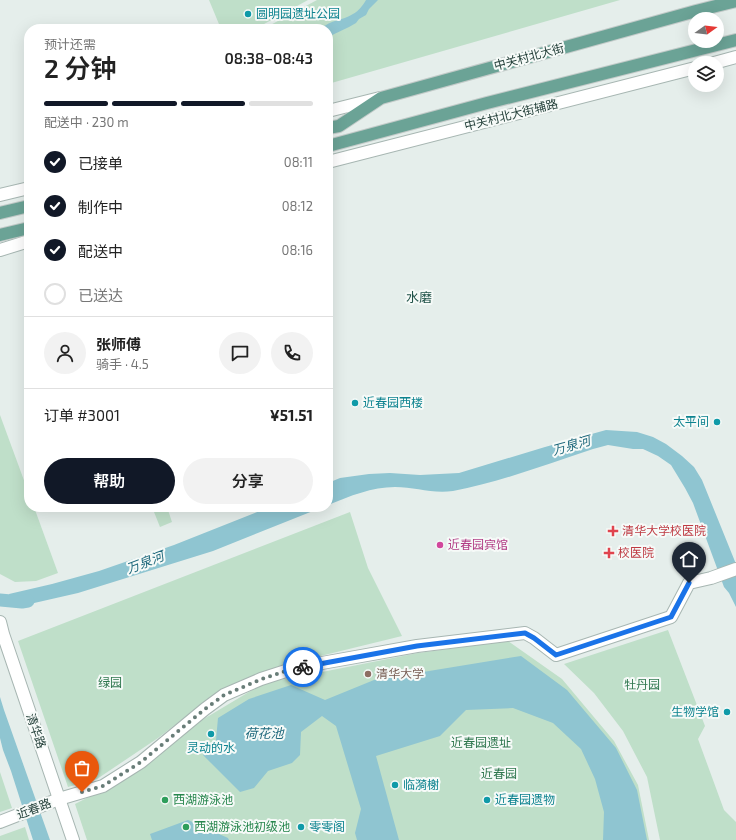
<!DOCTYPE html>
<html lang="zh">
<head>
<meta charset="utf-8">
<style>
  :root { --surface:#fff; --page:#f2f2f2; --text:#222; --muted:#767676; --line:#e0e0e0; --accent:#111827 }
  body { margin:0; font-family:"Exo 2","Noto Sans SC",sans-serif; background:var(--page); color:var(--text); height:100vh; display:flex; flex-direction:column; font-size:15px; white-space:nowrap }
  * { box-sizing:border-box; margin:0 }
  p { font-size:13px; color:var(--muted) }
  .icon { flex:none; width:22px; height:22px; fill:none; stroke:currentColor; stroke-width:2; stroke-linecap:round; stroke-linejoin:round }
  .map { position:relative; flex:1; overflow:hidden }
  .drawer { position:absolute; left:24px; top:24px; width:309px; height:488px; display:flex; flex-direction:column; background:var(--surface); border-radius:16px; box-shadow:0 4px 16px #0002 }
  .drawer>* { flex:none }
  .needle { width:26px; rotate:75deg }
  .controls { position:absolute; left:688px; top:12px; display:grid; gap:8px }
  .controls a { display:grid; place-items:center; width:36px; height:36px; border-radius:50%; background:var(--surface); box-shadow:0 4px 16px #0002; font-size:20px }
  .pin { position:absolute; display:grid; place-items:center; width:34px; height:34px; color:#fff; margin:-41px -17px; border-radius:50% 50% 50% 0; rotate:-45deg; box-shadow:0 0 4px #0007 }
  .pin .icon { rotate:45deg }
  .courier { position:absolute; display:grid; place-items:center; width:40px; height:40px; margin:-20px; border:3px solid #1a73e8; border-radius:50%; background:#fff; color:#222; box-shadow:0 1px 5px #0007 }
  .overview em { font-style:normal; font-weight:600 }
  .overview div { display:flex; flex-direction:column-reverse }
  .overview { display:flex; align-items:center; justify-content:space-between; height:68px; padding:0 20px }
  h1 { font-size:26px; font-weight:600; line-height:30px }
  .bar { display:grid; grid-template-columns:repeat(4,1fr); gap:6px 4px; align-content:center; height:48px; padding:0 20px }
  .bar i { height:5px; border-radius:3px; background:var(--line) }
  .bar .on { background:var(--accent) }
  .bar p { grid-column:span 4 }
  .line { display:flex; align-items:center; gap:10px; padding:0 20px; border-top:1px solid var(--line) }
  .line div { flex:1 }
  .round { display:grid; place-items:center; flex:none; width:42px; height:42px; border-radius:21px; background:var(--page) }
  ol { padding:0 20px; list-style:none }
  li { display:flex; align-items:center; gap:12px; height:44px }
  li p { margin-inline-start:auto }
  li .icon { padding:4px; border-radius:50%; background:var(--accent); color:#fff; stroke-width:4 }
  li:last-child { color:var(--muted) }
  li i { width:22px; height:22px; border:2px solid var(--line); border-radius:50% }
  .cta { display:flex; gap:8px; margin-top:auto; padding:8px 20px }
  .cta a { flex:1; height:46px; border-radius:24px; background:var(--accent); color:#fff; font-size:16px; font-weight:600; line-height:46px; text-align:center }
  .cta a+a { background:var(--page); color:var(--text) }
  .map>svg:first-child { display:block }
</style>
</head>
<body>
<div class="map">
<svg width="736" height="840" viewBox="0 0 736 840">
  <rect width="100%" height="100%" fill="#e5eeeb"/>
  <g fill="#bfdfc9">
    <polygon points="209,0 308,0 255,29 221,29"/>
    <polygon points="317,0 620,0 328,84 328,29 263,29"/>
    <polygon points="0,415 29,494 29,507 34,507 58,573 36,581 15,582 0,574"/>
    <polygon points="152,507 167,507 172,522 160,527"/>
    <polygon points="350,512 368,568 402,636 296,662 220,690 158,738 97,779 68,787 18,641"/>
    <polygon points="668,630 705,726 698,739 724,810 736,822 736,840 660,840 647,777 623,731 594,693 564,664"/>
    <polygon points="508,641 562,679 614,741 638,785 649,840 87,840 75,804 126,778 192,726 264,683 322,672 418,653"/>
    <polygon points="0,772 12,808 0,812"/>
    <polygon points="25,827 29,840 0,840 0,836"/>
  </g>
  <g fill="#8fc5d1">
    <path d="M366 0H378L369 9 366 15 359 19 356 23 349 27 328 37V29H321C331 19 342 21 353 14 359 11 363 5 366 0Z"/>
    <path d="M606 430 637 432 653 437 666 444 682 456 694 467 702 480 736 564V607L729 593 724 587 693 503 685 488 671 465 658 456 643 449H633L608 445 593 449C548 464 500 482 453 491 432 494 415 487 395 487 372 487 350 496 328 505V483L340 478 369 474 390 473 420 475 459 473 545 447Z"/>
    <polygon points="270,507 323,507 213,551 78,593 21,606 12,605 9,594 52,584 99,571 174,545"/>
    <polygon points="521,656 567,690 616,748 637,790 647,840 603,840 604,812 595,779 581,749 553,723 513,708 466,710 440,736 376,756 399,840 357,840 355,833 361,809 336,726 322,716 301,732 300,755 292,763 268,771 254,788 240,792 203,755 216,740 218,718 249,699 291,685 325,700 374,680"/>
    <polygon points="0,697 4,710 50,840 33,840 11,771 3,750 0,738"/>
    <polygon points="188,820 228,838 229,840 152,840 150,834"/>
  </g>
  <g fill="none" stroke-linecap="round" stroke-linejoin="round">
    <polyline stroke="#8fc5d1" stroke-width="13" points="0,600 22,602 28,601"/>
    <defs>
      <g id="minor">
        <polyline points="714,63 736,57"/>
        <polyline points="328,111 380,98"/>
        <polyline points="328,162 695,68"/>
        <polyline points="0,195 29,188"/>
        <polyline points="0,250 29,241"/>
        <polyline points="0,622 3,634 73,840"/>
        <polyline points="0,822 59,799 103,786 141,762 205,709 224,695 261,679 292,669 322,663 417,646 525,633 534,638 556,655 671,617 689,583 711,578 736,569"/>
      </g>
      <g id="major">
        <polyline points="328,128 339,126 381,98 696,11 736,1"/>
        <polyline points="328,146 487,103 736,40"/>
        <polyline points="0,213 29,206"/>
        <polyline points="0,235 29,228"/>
      </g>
    </defs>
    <use href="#minor" stroke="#a7b6b2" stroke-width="14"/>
    <use href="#major" stroke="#c2cac8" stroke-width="14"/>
    <use href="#minor" stroke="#fff" stroke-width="12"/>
    <use href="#major" stroke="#6ba396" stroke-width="12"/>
  </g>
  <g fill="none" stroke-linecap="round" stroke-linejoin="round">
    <polyline stroke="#687d78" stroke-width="4" stroke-dasharray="0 7.2" points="82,792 103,786 141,762 205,709 224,695 262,679 292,669 303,667"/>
    <polyline stroke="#1a73e8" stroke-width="5" points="303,667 417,646 525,633 534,638 556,655 671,617 689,583"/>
  </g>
  <g fill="#0f9aa8" stroke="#f6faf8" stroke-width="1.5">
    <circle cx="248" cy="14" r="4"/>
    <circle cx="355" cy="403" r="4"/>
    <circle cx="717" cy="422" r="4"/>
    <circle cx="727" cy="712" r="4"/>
    <circle cx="211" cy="734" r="4"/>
    <circle cx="395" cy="785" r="4"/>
    <circle cx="487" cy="800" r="4"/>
    <circle cx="301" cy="827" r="4"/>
  </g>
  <g fill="#e0444e" stroke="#f6faf8" stroke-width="1.5">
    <path d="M611 525h4v4h4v4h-4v4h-4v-4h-4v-4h4z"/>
    <path d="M607 547h4v4h4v4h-4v4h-4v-4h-4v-4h4z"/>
  </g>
  <circle fill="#d1479c" stroke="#f6faf8" stroke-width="1.5" cx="440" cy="545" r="4"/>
  <circle fill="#8d6e63" stroke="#f6faf8" stroke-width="1.5" cx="368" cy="674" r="4"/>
  <g fill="#2e9e5b" stroke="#f6faf8" stroke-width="1.5">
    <circle cx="165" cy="800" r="4"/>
    <circle cx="186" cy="827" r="4"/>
  </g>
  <g text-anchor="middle" stroke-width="4" stroke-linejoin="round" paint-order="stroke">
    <g font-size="12" fill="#0d838f" stroke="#f6faf8" text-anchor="start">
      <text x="256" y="18">圆明园遗址公园</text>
      <text x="363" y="407">近春园西楼</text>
      <text x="709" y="426" text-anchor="end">太平间</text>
      <text x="719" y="716" text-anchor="end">生物学馆</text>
      <text x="211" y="752" text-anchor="middle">灵动的水</text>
      <text x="403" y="789">临漪榭</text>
      <text x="495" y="804">近春园遗物</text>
      <text x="309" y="831">零零阁</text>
    </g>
    <g font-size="12" fill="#24403a" stroke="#f6faf8">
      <text transform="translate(529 57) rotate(-15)" y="4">中关村北大街</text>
      <text transform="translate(511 115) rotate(-14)" y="4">中关村北大街辅路</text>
      <text transform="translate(36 731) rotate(71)" y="4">清华路</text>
      <text transform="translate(34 809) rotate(-21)" y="4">近春路</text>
    </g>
    <g font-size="12" fill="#be3a42" stroke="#f6faf8" text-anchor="start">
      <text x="622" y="535">清华大学校医院</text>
      <text x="618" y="557">校医院</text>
    </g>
    <g font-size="12" fill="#b23c85" stroke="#f6faf8" text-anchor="start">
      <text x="448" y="549">近春园宾馆</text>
    </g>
    <g font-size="12" fill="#785e54" stroke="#f6faf8" text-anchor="start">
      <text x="376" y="678">清华大学</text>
    </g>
    <g font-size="12" fill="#2f774e" stroke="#f6faf8">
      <text x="110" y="687">绿园</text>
      <text x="642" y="689">牡丹园</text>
      <text x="481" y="747">近春园遗址</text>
      <text x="499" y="778">近春园</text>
    </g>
    <g font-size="12" fill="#27864d" stroke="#f6faf8" text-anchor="start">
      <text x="173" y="804">西湖游泳池</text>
      <text x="194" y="831">西湖游泳池初级池</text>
    </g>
    <g font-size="13" fill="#205248" stroke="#f6faf8">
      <text x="419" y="302">水磨</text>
    </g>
    <g font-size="13" font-style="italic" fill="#1f697c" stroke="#f6faf8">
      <text transform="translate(571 445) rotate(-16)" y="5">万泉河</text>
      <text transform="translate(145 562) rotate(-21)" y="5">万泉河</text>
      <text x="264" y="738">荷花池</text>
    </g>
  </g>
</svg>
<div class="controls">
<a><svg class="needle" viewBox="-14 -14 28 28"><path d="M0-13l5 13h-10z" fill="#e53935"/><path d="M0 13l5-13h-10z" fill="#767676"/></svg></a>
<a><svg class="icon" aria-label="layers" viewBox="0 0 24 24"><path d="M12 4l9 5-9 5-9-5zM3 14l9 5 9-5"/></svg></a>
</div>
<div class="pin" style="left:82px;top:792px;background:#ea580c"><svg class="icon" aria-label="bag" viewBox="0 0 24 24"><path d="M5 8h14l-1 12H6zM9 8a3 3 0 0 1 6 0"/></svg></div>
<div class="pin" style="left:689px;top:583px;background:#1f2937"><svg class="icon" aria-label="home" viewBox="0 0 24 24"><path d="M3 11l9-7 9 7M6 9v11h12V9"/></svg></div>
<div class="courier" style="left:303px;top:667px"><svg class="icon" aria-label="bike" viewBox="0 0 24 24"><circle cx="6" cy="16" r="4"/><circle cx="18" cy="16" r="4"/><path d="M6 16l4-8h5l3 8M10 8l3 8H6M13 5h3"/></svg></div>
<section class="drawer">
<div class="overview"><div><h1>2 分钟</h1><p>预计还需</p></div><em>08:38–08:43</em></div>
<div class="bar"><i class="on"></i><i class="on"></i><i class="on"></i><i></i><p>配送中 · 230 m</p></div>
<ol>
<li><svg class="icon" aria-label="check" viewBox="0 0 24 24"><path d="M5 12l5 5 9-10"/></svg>已接单<p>08:11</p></li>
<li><svg class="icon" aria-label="check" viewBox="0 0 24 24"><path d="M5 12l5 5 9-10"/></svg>制作中<p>08:12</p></li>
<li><svg class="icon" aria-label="check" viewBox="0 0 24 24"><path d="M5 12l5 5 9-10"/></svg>配送中<p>08:16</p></li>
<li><i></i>已送达</li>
</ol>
<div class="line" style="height:72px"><a class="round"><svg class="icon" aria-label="person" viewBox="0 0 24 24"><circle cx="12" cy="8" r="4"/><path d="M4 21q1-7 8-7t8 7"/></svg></a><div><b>张师傅</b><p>骑手 · 4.5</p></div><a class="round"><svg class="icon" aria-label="chat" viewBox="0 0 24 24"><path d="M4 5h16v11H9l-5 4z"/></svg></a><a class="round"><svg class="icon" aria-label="phone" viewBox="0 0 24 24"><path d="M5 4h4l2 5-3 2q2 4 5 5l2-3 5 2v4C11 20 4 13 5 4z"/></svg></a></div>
<div class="line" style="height:52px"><div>订单 #3001</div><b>¥51.51</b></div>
<div class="cta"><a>帮助</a><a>分享</a></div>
</section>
</div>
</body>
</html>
